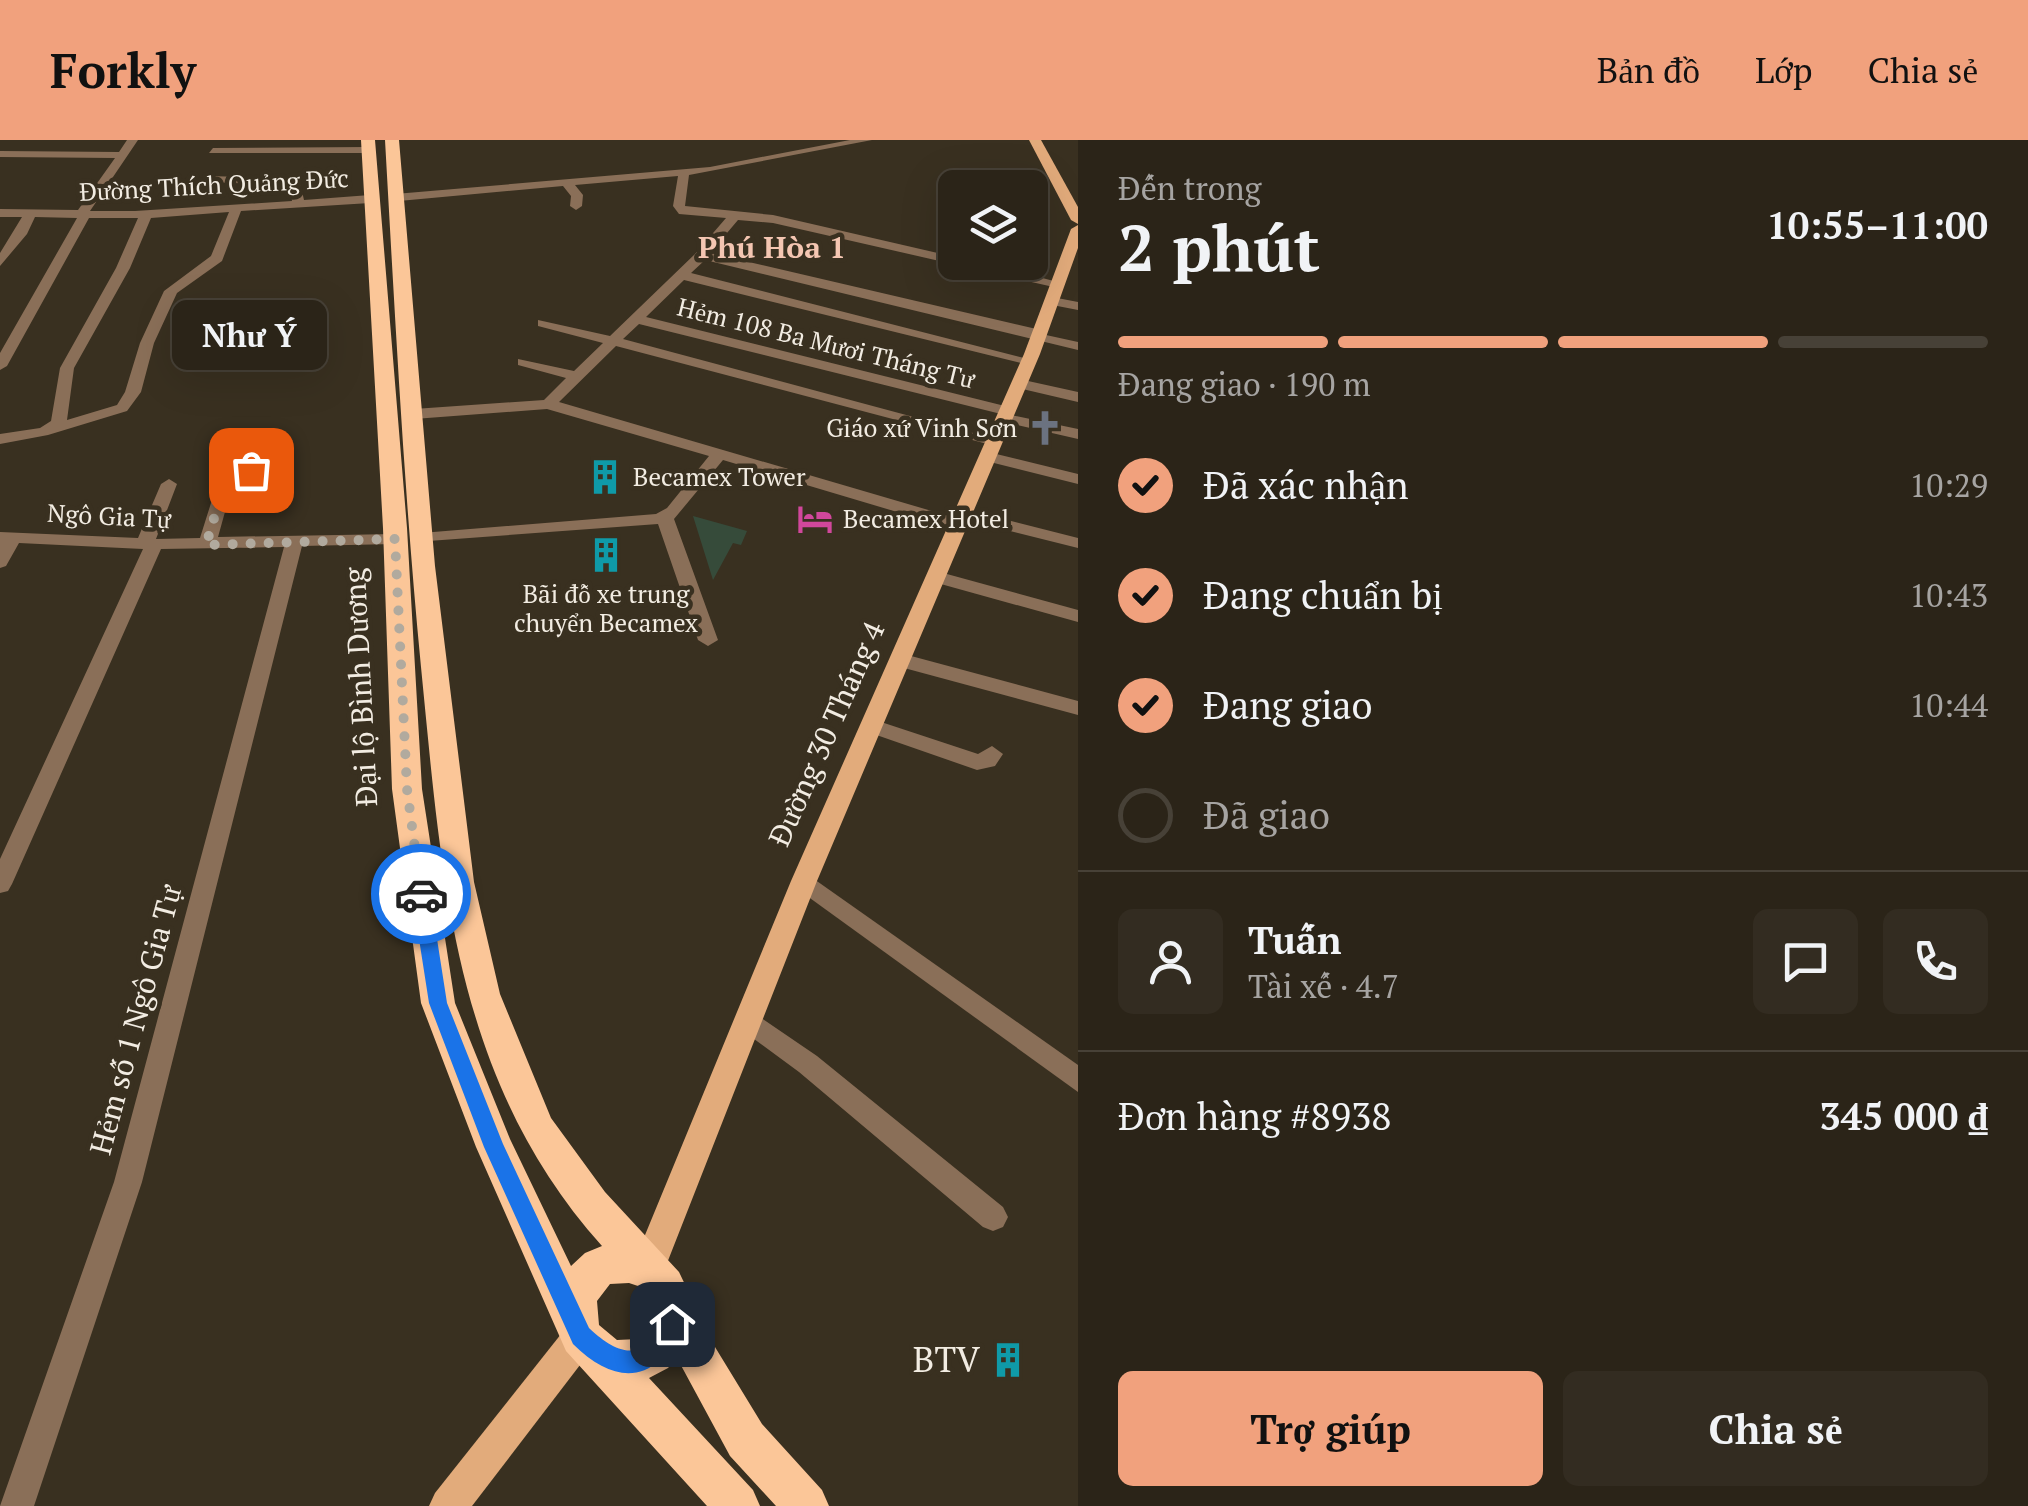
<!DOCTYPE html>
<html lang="vi">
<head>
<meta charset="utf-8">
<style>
  :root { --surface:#2b2418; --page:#332c21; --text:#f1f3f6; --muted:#a6a4a2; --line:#474137; --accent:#f1a17d }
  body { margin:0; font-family:"PT Serif",serif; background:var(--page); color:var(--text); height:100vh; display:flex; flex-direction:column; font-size:38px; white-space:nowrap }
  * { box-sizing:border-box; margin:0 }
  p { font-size:32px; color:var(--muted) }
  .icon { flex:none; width:55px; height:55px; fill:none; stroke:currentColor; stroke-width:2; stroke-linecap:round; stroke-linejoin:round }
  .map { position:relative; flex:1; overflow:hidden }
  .panel { display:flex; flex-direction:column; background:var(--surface); width:950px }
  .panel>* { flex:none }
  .controls { position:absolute; left:938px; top:30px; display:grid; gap:20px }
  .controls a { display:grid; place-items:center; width:110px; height:110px; border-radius:15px; background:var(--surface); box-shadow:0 10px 40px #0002,0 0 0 2px var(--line); font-size:50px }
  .pin { position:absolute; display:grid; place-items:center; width:85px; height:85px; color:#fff; margin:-42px; border-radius:20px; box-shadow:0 5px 15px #0006 }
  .courier { position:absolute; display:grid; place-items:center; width:100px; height:100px; margin:-50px; border:8px solid #1a73e8; border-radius:50%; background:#fff; color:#222; box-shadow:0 2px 12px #0007 }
  .bubble { position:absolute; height:70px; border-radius:15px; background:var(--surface); box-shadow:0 10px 40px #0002,0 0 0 2px var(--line); font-size:32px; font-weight:800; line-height:70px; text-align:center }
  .summary em { font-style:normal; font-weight:800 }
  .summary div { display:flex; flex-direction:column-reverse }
  .summary { display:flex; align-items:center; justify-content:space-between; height:170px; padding:0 40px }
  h1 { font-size:65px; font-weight:800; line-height:75px }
  .bar { display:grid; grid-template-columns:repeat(4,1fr); gap:15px 10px; align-content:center; height:120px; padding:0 40px }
  .bar i { height:12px; border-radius:8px; background:var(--line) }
  .bar .selected { background:var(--accent) }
  .bar p { grid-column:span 4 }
  .line { display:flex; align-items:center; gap:25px; padding:0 40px; border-top:2px solid var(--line) }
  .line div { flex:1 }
  .round { display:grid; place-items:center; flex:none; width:105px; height:105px; border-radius:15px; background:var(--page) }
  ol { padding:0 40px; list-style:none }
  li { display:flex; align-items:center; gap:30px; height:110px }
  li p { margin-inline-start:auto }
  li .icon { padding:10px; border-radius:50%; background:var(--accent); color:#111; stroke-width:4 }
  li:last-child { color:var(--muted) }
  li i { width:55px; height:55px; border:5px solid var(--line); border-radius:50% }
  .primary-button { display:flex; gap:20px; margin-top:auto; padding:20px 40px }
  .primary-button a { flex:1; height:115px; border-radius:15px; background:var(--accent); color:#111; font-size:40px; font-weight:800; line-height:115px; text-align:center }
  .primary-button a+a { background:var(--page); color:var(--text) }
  header { display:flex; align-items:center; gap:60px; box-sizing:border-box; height:140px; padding:0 50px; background:var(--accent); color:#111 }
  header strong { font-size:48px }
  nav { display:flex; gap:55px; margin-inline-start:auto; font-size:35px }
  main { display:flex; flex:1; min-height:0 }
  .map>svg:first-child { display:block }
</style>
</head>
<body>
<header>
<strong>Forkly</strong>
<nav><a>Bản đồ</a><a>Lớp</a><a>Chia sẻ</a></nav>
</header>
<main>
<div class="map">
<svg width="1078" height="1366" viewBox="0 0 1078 1366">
  <rect width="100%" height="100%" fill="#393020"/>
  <polygon fill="#364b3a" points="693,376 747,391 741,405 733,403 713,440"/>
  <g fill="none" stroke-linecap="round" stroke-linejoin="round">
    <g fill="#8a6f58" fill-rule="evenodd">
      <path d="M127 0H138L90 71H135L292 61 289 45 202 42 200 40 206 36 290 38 300 43 304 60 370 55 376 59 370 63 241 71 222 121 177 153 154 203 141 252 127 271 48 295 0 304V294L40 288 51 281 60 228 116 128 138 78H89L7 226 0 230V213L77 78 35 77 27 94 0 126V113L22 77H0V69L78 70 115 18 0 17V11L119 12ZM229 72 211 116 164 151 140 203 125 252 117 265 67 280 74 228 130 128 151 78Z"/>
      <polygon points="850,0 872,0 689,35 685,66 773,75 955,117 955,122 982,122 1065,144 1058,148 773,83 738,80 710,113 1045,191 1046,195 1078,202 1078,210 705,120 691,133 1036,221 1029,225 684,140 646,177 1013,268 1015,271 1011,275 1078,289 1078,299 999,281 997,278 1001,274 639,184 623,199 1003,301 995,306 616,206 559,262 966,381 969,385 966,389 954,389 723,320 674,379 718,500 708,506 698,500 658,384 415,402 415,394 421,393 656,374 667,368 709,316 547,269 414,279 406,274 414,269 544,260 566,238 518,225 518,219 574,231 603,203 538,186 538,180 610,196 695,114 726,78 679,74 673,66 678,36 575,45 583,55 582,66 576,70 570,66 571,56 563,46 399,61 395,60 395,54 710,27"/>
      <polygon points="213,8 369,7 375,10 369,13 209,13"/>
      <polygon points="1052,157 1078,162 1078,170 1047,164 1045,161"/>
      <polygon points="1019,239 1078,252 1078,262 1014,247 1014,241"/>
      <polygon points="988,312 1078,334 1078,344 982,320 982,314"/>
      <polygon points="284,318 292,323 290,326 235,336 218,397 395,394 404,399 395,404 302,406 142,1042 34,1366 0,1366 114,1042 284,407 161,409 12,744 8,751 0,753 0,719 143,409 19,403 6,426 0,428 0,392 138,398 161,344 169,339 177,344 156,399 200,398 222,328"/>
      <polygon points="964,369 1078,398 1078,408 958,378 958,370"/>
      <polygon points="936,431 1078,470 1078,482 930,441 927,437"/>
      <polygon points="900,513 1078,561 1078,575 893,525 890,520"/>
      <polygon points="872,579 978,614 992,606 1003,614 995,626 977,630 865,591 862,586 865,581"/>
      <polygon points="804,732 1078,925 1078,952 796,748 792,741 796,734"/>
      <polygon points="748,869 817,916 1003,1067 1008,1077 1003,1087 993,1091 983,1087 799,932 739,888 735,880 739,872"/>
    </g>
    <g fill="#e2ab7b" fill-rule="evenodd">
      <polygon points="1029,0 1041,0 1078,67 1078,84 1071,80"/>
      <polygon points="1078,85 1078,108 1040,214 817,741 660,1141 648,1146 636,1141 631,1129 791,741 1024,214 1071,89"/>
      <polygon points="581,1179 593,1184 598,1196 593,1208 472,1366 429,1366 435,1353 569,1184"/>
    </g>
    <path fill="#fbc698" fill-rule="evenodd" d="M361 0H375L407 388 422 649 455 863 510 999 571 1126 585 1113 602 1106C453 940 442 738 421 527 404 352 395 176 385 0H399L435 426 474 742 500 854 551 978 605 1052 679 1132 715 1207 762 1284 822 1350 829 1366H776L730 1316 677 1218 668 1228 649 1238 753 1350 760 1366H707L566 1211 476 1007 421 863 392 649 383 388ZM629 1143 638 1146 651 1160V1180L638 1199 617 1200 599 1185 597 1161 610 1144Z"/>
  </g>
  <path fill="#1a73e8" d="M421 747 430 754 447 863 503 1004 589 1188C606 1204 633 1224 652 1198 659 1188 659 1178 672 1173L679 1177 683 1184C659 1243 617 1248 573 1204L484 1007 429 863 412 754Z"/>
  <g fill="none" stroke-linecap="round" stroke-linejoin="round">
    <polyline stroke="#b1aa9e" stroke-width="10" stroke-dasharray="0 18" points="251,330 228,332 206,405 395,399 407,649 421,754"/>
  </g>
  <defs>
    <symbol id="church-bare" viewBox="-9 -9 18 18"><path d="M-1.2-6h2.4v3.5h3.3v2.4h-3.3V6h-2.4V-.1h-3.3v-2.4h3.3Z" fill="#6b7280" stroke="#393020" stroke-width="2.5" paint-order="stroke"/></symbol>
    <symbol id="building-bare" viewBox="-9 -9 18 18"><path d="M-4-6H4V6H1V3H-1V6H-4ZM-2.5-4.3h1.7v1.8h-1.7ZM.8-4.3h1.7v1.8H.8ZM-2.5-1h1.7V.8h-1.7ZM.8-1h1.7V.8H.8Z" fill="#0f9aa8" stroke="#393020" stroke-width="2.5" paint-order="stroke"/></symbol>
    <symbol id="hotel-bare" viewBox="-9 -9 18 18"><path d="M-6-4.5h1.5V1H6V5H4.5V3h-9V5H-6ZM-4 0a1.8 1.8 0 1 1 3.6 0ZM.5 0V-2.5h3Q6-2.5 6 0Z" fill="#d1479c" stroke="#393020" stroke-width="2.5" paint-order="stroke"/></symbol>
  </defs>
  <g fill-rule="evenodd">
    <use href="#church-bare" x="1020" y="263" width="50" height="50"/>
    <use href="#building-bare" x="580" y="312" width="50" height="50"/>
    <use href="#hotel-bare" x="790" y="354" width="50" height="50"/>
    <use href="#building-bare" x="581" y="390" width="50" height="50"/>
    <use href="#building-bare" x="983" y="1195" width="50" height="50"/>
  </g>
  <g text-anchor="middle" stroke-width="9" stroke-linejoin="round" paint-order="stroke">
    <g font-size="25" fill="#f2ece2" stroke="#393020">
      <text transform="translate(214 45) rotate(-3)" y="9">Đường Thích Quảng Đức</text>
      <text transform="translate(826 203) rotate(14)" y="9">Hẻm 108 Ba Mươi Tháng Tư</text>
      <text transform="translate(109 376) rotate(3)" y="9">Ngô Gia Tự</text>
    </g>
    <g font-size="25" fill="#f2ece2" stroke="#393020" text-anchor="start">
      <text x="1017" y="297" text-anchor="end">Giáo xứ Vinh Sơn</text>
      <text x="633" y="346">Becamex Tower</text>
      <text x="843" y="388">Becamex Hotel</text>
      <text x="606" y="463" text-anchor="middle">Bãi đỗ xe trung<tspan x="606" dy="29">chuyển Becamex</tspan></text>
    </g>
    <g font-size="30" font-weight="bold" fill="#f4c6b2" stroke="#393020">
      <text x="772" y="118">Phú Hòa 1</text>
    </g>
    <g font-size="30" fill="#f2ece2" stroke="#393020">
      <text transform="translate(361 547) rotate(-93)" y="10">Đại lộ Bình Dương</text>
      <text transform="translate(827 594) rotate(-66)" y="10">Đường 30 Tháng 4</text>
      <text transform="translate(136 880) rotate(-75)" y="10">Hẻm số 1 Ngô Gia Tự</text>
    </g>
    <g font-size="35" fill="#f2ece2" stroke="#393020" text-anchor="end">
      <text x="980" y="1232">BTV</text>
    </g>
  </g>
</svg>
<div class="controls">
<a><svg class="icon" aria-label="layers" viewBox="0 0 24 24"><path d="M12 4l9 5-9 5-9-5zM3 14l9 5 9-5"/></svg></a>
</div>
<div class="pin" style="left:251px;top:330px;background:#ea580c"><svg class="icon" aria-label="bag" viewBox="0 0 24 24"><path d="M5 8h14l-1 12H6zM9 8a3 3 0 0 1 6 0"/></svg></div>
<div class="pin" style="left:672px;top:1184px;background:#1f2937"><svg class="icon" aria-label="home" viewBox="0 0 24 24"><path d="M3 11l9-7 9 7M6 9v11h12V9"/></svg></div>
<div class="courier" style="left:421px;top:754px"><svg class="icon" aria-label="car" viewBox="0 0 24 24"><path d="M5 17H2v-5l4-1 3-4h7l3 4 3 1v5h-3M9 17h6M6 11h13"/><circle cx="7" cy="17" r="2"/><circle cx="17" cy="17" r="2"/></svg></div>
<div class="bubble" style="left:172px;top:160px;width:155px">Như Ý</div>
</div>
<section class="panel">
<div class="summary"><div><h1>2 phút</h1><p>Đến trong</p></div><em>10:55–11:00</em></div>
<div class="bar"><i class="selected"></i><i class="selected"></i><i class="selected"></i><i></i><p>Đang giao · 190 m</p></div>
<ol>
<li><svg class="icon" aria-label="check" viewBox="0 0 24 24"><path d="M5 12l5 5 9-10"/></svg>Đã xác nhận<p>10:29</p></li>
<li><svg class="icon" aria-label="check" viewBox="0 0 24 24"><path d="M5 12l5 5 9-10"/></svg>Đang chuẩn bị<p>10:43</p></li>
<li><svg class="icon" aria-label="check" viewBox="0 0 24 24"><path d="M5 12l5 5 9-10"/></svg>Đang giao<p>10:44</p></li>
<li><i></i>Đã giao</li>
</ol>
<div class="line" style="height:180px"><a class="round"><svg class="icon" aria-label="person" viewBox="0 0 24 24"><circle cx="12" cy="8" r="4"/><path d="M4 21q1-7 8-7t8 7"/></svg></a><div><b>Tuấn</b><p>Tài xế · 4.7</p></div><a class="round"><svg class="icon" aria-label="chat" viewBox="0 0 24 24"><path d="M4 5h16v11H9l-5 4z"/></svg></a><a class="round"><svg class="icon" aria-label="phone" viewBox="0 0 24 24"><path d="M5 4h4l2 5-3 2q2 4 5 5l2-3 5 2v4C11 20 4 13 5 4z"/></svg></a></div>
<div class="line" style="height:130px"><div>Đơn hàng #8938</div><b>345 000 ₫</b></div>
<div class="primary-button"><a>Trợ giúp</a><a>Chia sẻ</a></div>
</section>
</main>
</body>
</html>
